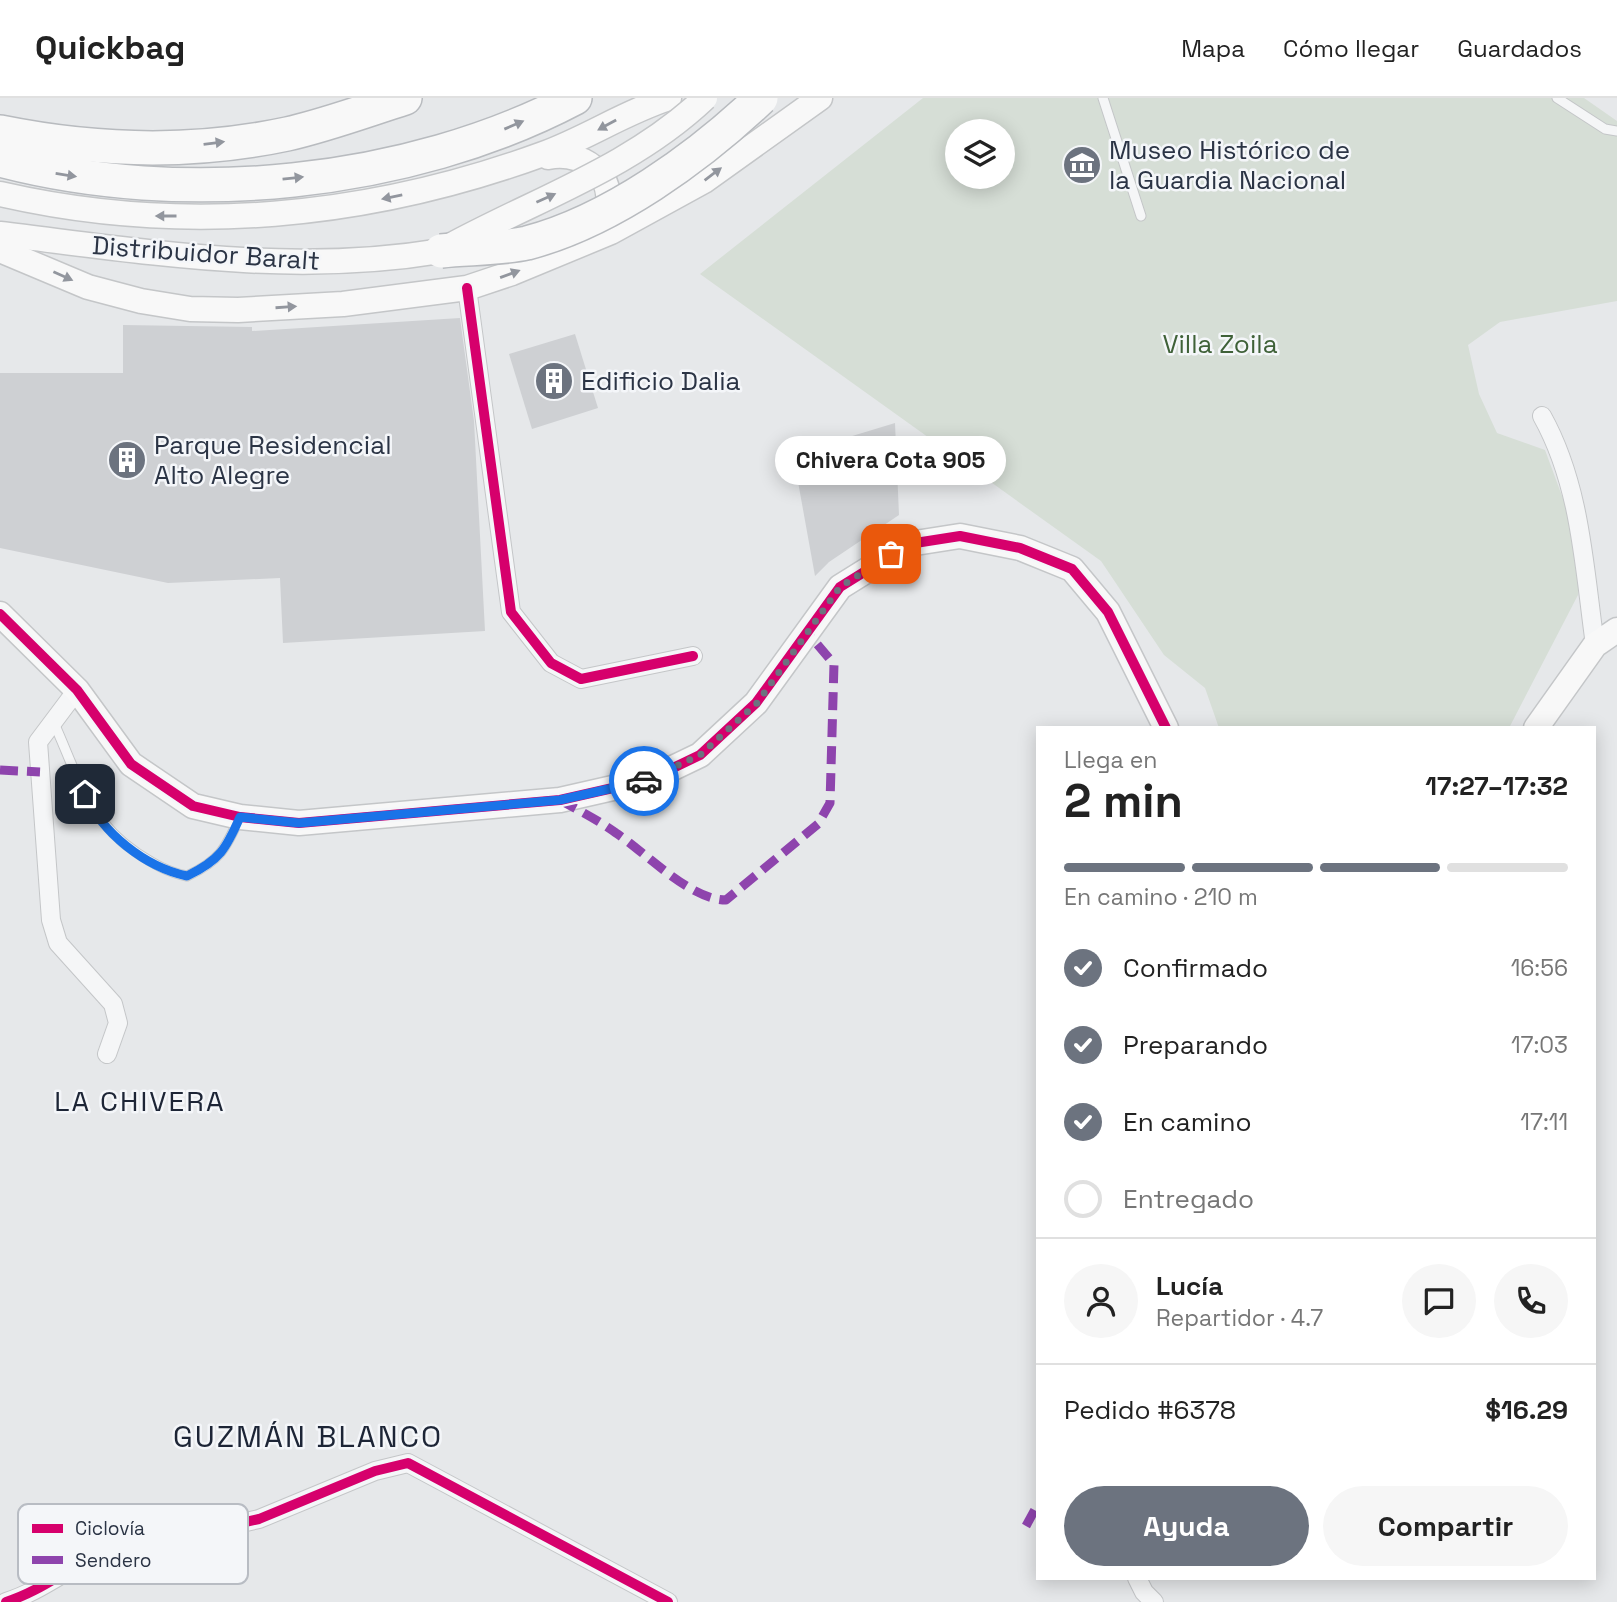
<!DOCTYPE html>
<html lang="es">
<head>
<meta charset="utf-8">
<style>
  :root { --surface:#fff; --page:#f6f6f6; --text:#222; --muted:#767676; --line:#e0e0e0; --accent:#6c737f }
  body { margin:0; font-family:"Space Grotesk",sans-serif; background:var(--page); color:var(--text); height:100vh; display:flex; flex-direction:column; font-size:26px; white-space:nowrap }
  * { box-sizing:border-box; margin:0 }
  p { font-size:23px; color:var(--muted) }
  .icon { flex:none; width:38px; height:38px; fill:none; stroke:currentColor; stroke-width:2; stroke-linecap:round; stroke-linejoin:round }
  .map { position:relative; flex:1; overflow:hidden }
  .side { position:absolute; left:1036px; top:628px; width:560px; height:854px; display:flex; flex-direction:column; background:var(--surface); border-radius:0px; box-shadow:0 4px 18px #0003 }
  .side>* { flex:none }
  .controls { position:absolute; left:945px; top:21px; display:grid; gap:14px }
  .controls a { display:grid; place-items:center; width:70px; height:70px; border-radius:50%; background:var(--surface); box-shadow:0 4px 18px #0003; font-size:35px }
  .pin { position:absolute; display:grid; place-items:center; width:60px; height:60px; color:#fff; margin:-30px; border-radius:14px; box-shadow:0 4px 10px #0006 }
  .courier { position:absolute; display:grid; place-items:center; width:70px; height:70px; margin:-35px; border:5px solid #1a73e8; border-radius:50%; background:#fff; color:#222; box-shadow:0 2px 9px #0007 }
  .bubble { position:absolute; height:49px; border-radius:24px; background:var(--surface); box-shadow:0 4px 18px #0003; font-size:23px; font-weight:700; line-height:49px; text-align:center }
  .head em { font-style:normal; font-weight:700 }
  .head div { display:flex; flex-direction:column-reverse }
  .head { display:flex; align-items:center; justify-content:space-between; height:119px; padding:0 28px }
  h1 { font-size:46px; font-weight:700; line-height:52px }
  .bar { display:grid; grid-template-columns:repeat(4,1fr); gap:10px 7px; align-content:center; height:84px; padding:0 28px }
  .bar i { height:9px; border-radius:5px; background:var(--line) }
  .bar .selected { background:var(--accent) }
  .bar p { grid-column:span 4 }
  .line { display:flex; align-items:center; gap:18px; padding:0 28px; border-top:2px solid var(--line) }
  .line div { flex:1 }
  .round { display:grid; place-items:center; flex:none; width:74px; height:74px; border-radius:37px; background:var(--page) }
  ol { padding:0 28px; list-style:none }
  li { display:flex; align-items:center; gap:21px; height:77px }
  li p { margin-inline-start:auto }
  li .icon { padding:7px; border-radius:50%; background:var(--accent); color:#fff; stroke-width:4 }
  li:last-child { color:var(--muted) }
  li i { width:38px; height:38px; border:4px solid var(--line); border-radius:50% }
  .primary-button { display:flex; gap:14px; margin-top:auto; padding:14px 28px }
  .primary-button a { flex:1; height:80px; border-radius:42px; background:var(--accent); color:#fff; font-size:28px; font-weight:700; line-height:80px; text-align:center }
  .primary-button a+a { background:var(--page); color:var(--text) }
  header { display:flex; align-items:center; gap:42px; box-sizing:border-box; height:98px; padding:0 35px; background:var(--surface); border-bottom:2px solid var(--line) }
  header strong { font-size:33px }
  nav { display:flex; gap:38px; margin-inline-start:auto; font-size:24px }
  .map>svg:first-child { display:block }
</style>
</head>
<body>
<header>
<strong>Quickbag</strong>
<nav><a>Mapa</a><a>Cómo llegar</a><a>Guardados</a></nav>
</header>
<div class="map">
<svg width="1617" height="1504" viewBox="0 0 1617 1504">
  <rect width="100%" height="100%" fill="#e6e8ea"/>
  <path fill="#d6ded6" fill-rule="evenodd" d="M923 0H1584L1617 23V203L1500 224 1468 247 1479 296 1497 335 1545 352 1578 441V497L1509 630H1219L1205 590 1164 557 1101 463 700 176ZM957 33H1003V79H957Z"/>
  <g fill="#ced0d3">
    <polygon points="460,220 474,323 485,533 283,545 280,480 168,485 0,450 0,275 123,275 123,227 252,229 252,233"/>
    <polygon points="575,236 598,310 532,331 509,256"/>
    <polygon points="895,325 899,417 829,464 815,478 793,356"/>
  </g>
  <g fill="none" stroke-linecap="round" stroke-linejoin="round">
    <defs>
      <g id="lane">
        <polyline points="1103,0 1141,118"/>
        <polyline points="1557,0 1605,31 1617,33"/>
        <path d="M53 623C77 675 87 722 137 755 154 766 167 774 187 778 219 763 225 752 239 721"/>
      </g>
      <g id="street">
        <polyline points="467,190 511,514 551,565 581,581 693,558"/>
        <path d="M1542 318C1581 388 1584 469 1595 547"/>
        <polyline points="77,592 38,644 51,822 58,845 113,906 118,925 107,956"/>
        <polyline points="1137,1480 1144,1494 1154,1504"/>
        <path d="M6 1504C41 1493 66 1471 98 1457L259 1421 375 1373 408 1365 668 1504"/>
      </g>
      <g id="secondary">
        <path d="M548 59C588 51 624 85 601 124"/>
        <path d="M0 96C183 138 368 120 543 56 587 40 625 14 669 0"/>
        <path d="M0 136C150 154 291 178 441 153"/>
        <polyline points="0,152 88,189 141,203 190,211 238,212 343,206 467,190 512,175 611,134 704,83 820,0"/>
        <polyline points="0,516 77,592 131,666 193,708 240,719 299,725 560,702 648,682 700,657 756,605 840,489 909,446 960,438 1020,450 1072,471 1108,514 1166,630"/>
        <polyline points="1536,630 1595,547 1617,532"/>
      </g>
      <g id="highway">
        <path d="M0 34C94 53 193 56 287 36 327 27 367 12 405 0"/>
        <path d="M0 62C182 110 408 88 575 0"/>
      </g>
    </defs>
    <use href="#lane" stroke="#c4c6c8" stroke-width="11"/>
    <use href="#street" stroke="#c4c6c8" stroke-width="20"/>
    <use href="#secondary" stroke="#c4c6c8" stroke-width="27"/>
    <use href="#highway" stroke="#b8bbbf" stroke-width="36"/>
    <use href="#lane" stroke="#f5f6f7" stroke-width="9"/>
    <use href="#street" stroke="#f5f6f7" stroke-width="18"/>
    <use href="#secondary" stroke="#f8f8f8" stroke-width="24"/>
    <use href="#highway" stroke="#f8f8f8" stroke-width="33"/>
    <defs>
      <path id="secondary-bridge" d="M448 149C536 101 631 70 705 0"/>
      <path id="highway-bridge" d="M441 153C469 150 500 151 527 145 611 123 699 59 761 0"/>
    </defs>
    <use href="#secondary-bridge" stroke="#c4c6c8" stroke-width="27" stroke-linecap="butt"/>
    <use href="#highway-bridge" stroke="#b8bbbf" stroke-width="36" stroke-linecap="butt"/>
    <use href="#secondary-bridge" stroke="#f8f8f8" stroke-width="24"/>
    <use href="#highway-bridge" stroke="#f8f8f8" stroke-width="33"/>
    <g stroke="#8e44ad" stroke-width="9" stroke-dasharray="18 9" stroke-linecap="butt">
      <polyline points="0,672 40,674"/>
      <path d="M560 702C578 712 598 722 616 735 645 754 690 802 726 802L818 726 830 705 834 566 806 533"/>
      <polyline points="1026,1428 1038,1406"/>
    </g>
    <defs>
      <g id="cycleway">
        <polyline points="467,190 511,514 551,565 581,581 693,558"/>
        <polyline points="0,516 77,592 131,666 193,708 240,719 299,725 560,702 648,682 700,657 756,605 840,489 909,446 960,438 1020,450 1072,471 1108,514 1166,630"/>
        <path d="M6 1504C41 1493 66 1471 98 1457L259 1421 375 1373 408 1365 668 1504"/>
      </g>
    </defs>
    <use href="#cycleway" stroke="#f4f6f9" stroke-width="15"/>
    <use href="#cycleway" stroke="#d6006c" stroke-width="10"/>
  </g>
  <defs><path id="oneway-solid" d="M-6-.8H1V-3.2L6.5 0L1 3.2V.8H-6Z" transform="scale(1.75)"/></defs>
  <g fill="#92969e">
    <use href="#oneway-solid" transform="translate(514 27) rotate(-23)"/>
    <use href="#oneway-solid" transform="translate(607 27) rotate(151)"/>
    <use href="#oneway-solid" transform="translate(214 45) rotate(-7)"/>
    <use href="#oneway-solid" transform="translate(713 76) rotate(-37)"/>
    <use href="#oneway-solid" transform="translate(66 77) rotate(9)"/>
    <use href="#oneway-solid" transform="translate(293 80) rotate(-6)"/>
    <use href="#oneway-solid" transform="translate(392 99) rotate(168)"/>
    <use href="#oneway-solid" transform="translate(546 100) rotate(-24)"/>
    <use href="#oneway-solid" transform="translate(166 118) rotate(180)"/>
    <use href="#oneway-solid" transform="translate(510 176) rotate(-20)"/>
    <use href="#oneway-solid" transform="translate(63 178) rotate(24)"/>
    <use href="#oneway-solid" transform="translate(286 209) rotate(-4)"/>
  </g>
  <g fill="none" stroke-linecap="round" stroke-linejoin="round">
    <polyline stroke="#6c737f" stroke-width="7" stroke-dasharray="0 12.6" points="644,683 700,657 757,605 840,489 891,456"/>
    <path stroke="#1a73e8" stroke-width="9" d="M85 696C102 735 145 769 187 778 220 762 226 751 240 719L299 725 560 702 644 683"/>
  </g>
  <defs>
    <symbol id="museum-disc" viewBox="-11 -11 22 22"><circle r="9.5" fill="#6c737f" stroke="#f4f6f9"/><path d="M0-6L6-3V-2H-6V-3ZM-5-1h2V3h-2ZM-1-1h2V3h-2ZM3-1h2V3H3ZM-6 4H6V6H-6Z" fill="#fff"/></symbol>
    <symbol id="building-disc" viewBox="-11 -11 22 22"><circle r="9.5" fill="#6c737f" stroke="#f4f6f9"/><path d="M-4-6H4V6H1V3H-1V6H-4ZM-2.5-4.3h1.7v1.8h-1.7ZM.8-4.3h1.7v1.8H.8ZM-2.5-1h1.7V.8h-1.7ZM.8-1h1.7V.8H.8Z" fill="#fff"/></symbol>
  </defs>
  <g fill-rule="evenodd">
    <use href="#museum-disc" x="1060" y="45" width="44" height="44"/>
    <use href="#building-disc" x="532" y="261" width="44" height="44"/>
    <use href="#building-disc" x="105" y="340" width="44" height="44"/>
  </g>
  <g text-anchor="middle" stroke-width="5" stroke-linejoin="round" paint-order="stroke">
    <g font-size="26" fill="#2b3445" stroke="#f4f6f9" text-anchor="start">
      <text x="1109" y="61">Museo Histórico de<tspan x="1109" dy="30">la Guardia Nacional</tspan></text>
      <text x="581" y="292">Edificio Dalia</text>
      <text x="154" y="356">Parque Residencial<tspan x="154" dy="30">Alto Alegre</tspan></text>
    </g>
    <g font-size="26" fill="#2b3445" stroke="#f4f6f9">
      <text transform="translate(206 155) rotate(4)" y="9">Distribuidor Baralt</text>
    </g>
    <g font-size="26" fill="#3f6138" stroke="#f4f6f9">
      <text x="1220" y="255">Villa Zoila</text>
    </g>
    <g font-size="28" letter-spacing="2" fill="#1d2536" stroke="#f4f6f9">
      <text x="140" y="1013">LA CHIVERA</text>
    </g>
    <g font-size="30" letter-spacing="2" fill="#1d2536" stroke="#f4f6f9">
      <text x="308" y="1349">GUZMÁN BLANCO</text>
    </g>
  </g>
  <rect x="18" y="1406" width="230" height="80" rx="10" fill="#f4f6f9" stroke="#b8bcc3" stroke-width="2"/>
  <rect x="32" y="1426" width="31" height="9" fill="#d6006c"/>
  <rect x="32" y="1458" width="31" height="8" fill="#8e44ad"/>
  <g font-size="19" fill="#2b3445">
    <text x="75" y="1437">Ciclovía</text>
    <text x="75" y="1469">Sendero</text>
  </g>
</svg>
<div class="controls">
<a><svg class="icon" aria-label="layers" viewBox="0 0 24 24"><path d="M12 4l9 5-9 5-9-5zM3 14l9 5 9-5"/></svg></a>
</div>
<div class="pin" style="left:891px;top:456px;background:#ea580c"><svg class="icon" aria-label="bag" viewBox="0 0 24 24"><path d="M5 8h14l-1 12H6zM9 8a3 3 0 0 1 6 0"/></svg></div>
<div class="pin" style="left:85px;top:696px;background:#1f2937"><svg class="icon" aria-label="home" viewBox="0 0 24 24"><path d="M3 11l9-7 9 7M6 9v11h12V9"/></svg></div>
<div class="courier" style="left:644px;top:683px"><svg class="icon" aria-label="car" viewBox="0 0 24 24"><path d="M5 17H2v-5l4-1 3-4h7l3 4 3 1v5h-3M9 17h6M6 11h13"/><circle cx="7" cy="17" r="2"/><circle cx="17" cy="17" r="2"/></svg></div>
<div class="bubble" style="left:775px;top:338px;width:231px">Chivera Cota 905</div>
<section class="side">
<div class="head"><div><h1>2 min</h1><p>Llega en</p></div><em>17:27–17:32</em></div>
<div class="bar"><i class="selected"></i><i class="selected"></i><i class="selected"></i><i></i><p>En camino · 210 m</p></div>
<ol>
<li><svg class="icon" aria-label="check" viewBox="0 0 24 24"><path d="M5 12l5 5 9-10"/></svg>Confirmado<p>16:56</p></li>
<li><svg class="icon" aria-label="check" viewBox="0 0 24 24"><path d="M5 12l5 5 9-10"/></svg>Preparando<p>17:03</p></li>
<li><svg class="icon" aria-label="check" viewBox="0 0 24 24"><path d="M5 12l5 5 9-10"/></svg>En camino<p>17:11</p></li>
<li><i></i>Entregado</li>
</ol>
<div class="line" style="height:126px"><a class="round"><svg class="icon" aria-label="person" viewBox="0 0 24 24"><circle cx="12" cy="8" r="4"/><path d="M4 21q1-7 8-7t8 7"/></svg></a><div><b>Lucía</b><p>Repartidor · 4.7</p></div><a class="round"><svg class="icon" aria-label="chat" viewBox="0 0 24 24"><path d="M4 5h16v11H9l-5 4z"/></svg></a><a class="round"><svg class="icon" aria-label="phone" viewBox="0 0 24 24"><path d="M5 4h4l2 5-3 2q2 4 5 5l2-3 5 2v4C11 20 4 13 5 4z"/></svg></a></div>
<div class="line" style="height:91px"><div>Pedido #6378</div><b>$16.29</b></div>
<div class="primary-button"><a>Ayuda</a><a>Compartir</a></div>
</section>
</div>
</body>
</html>
